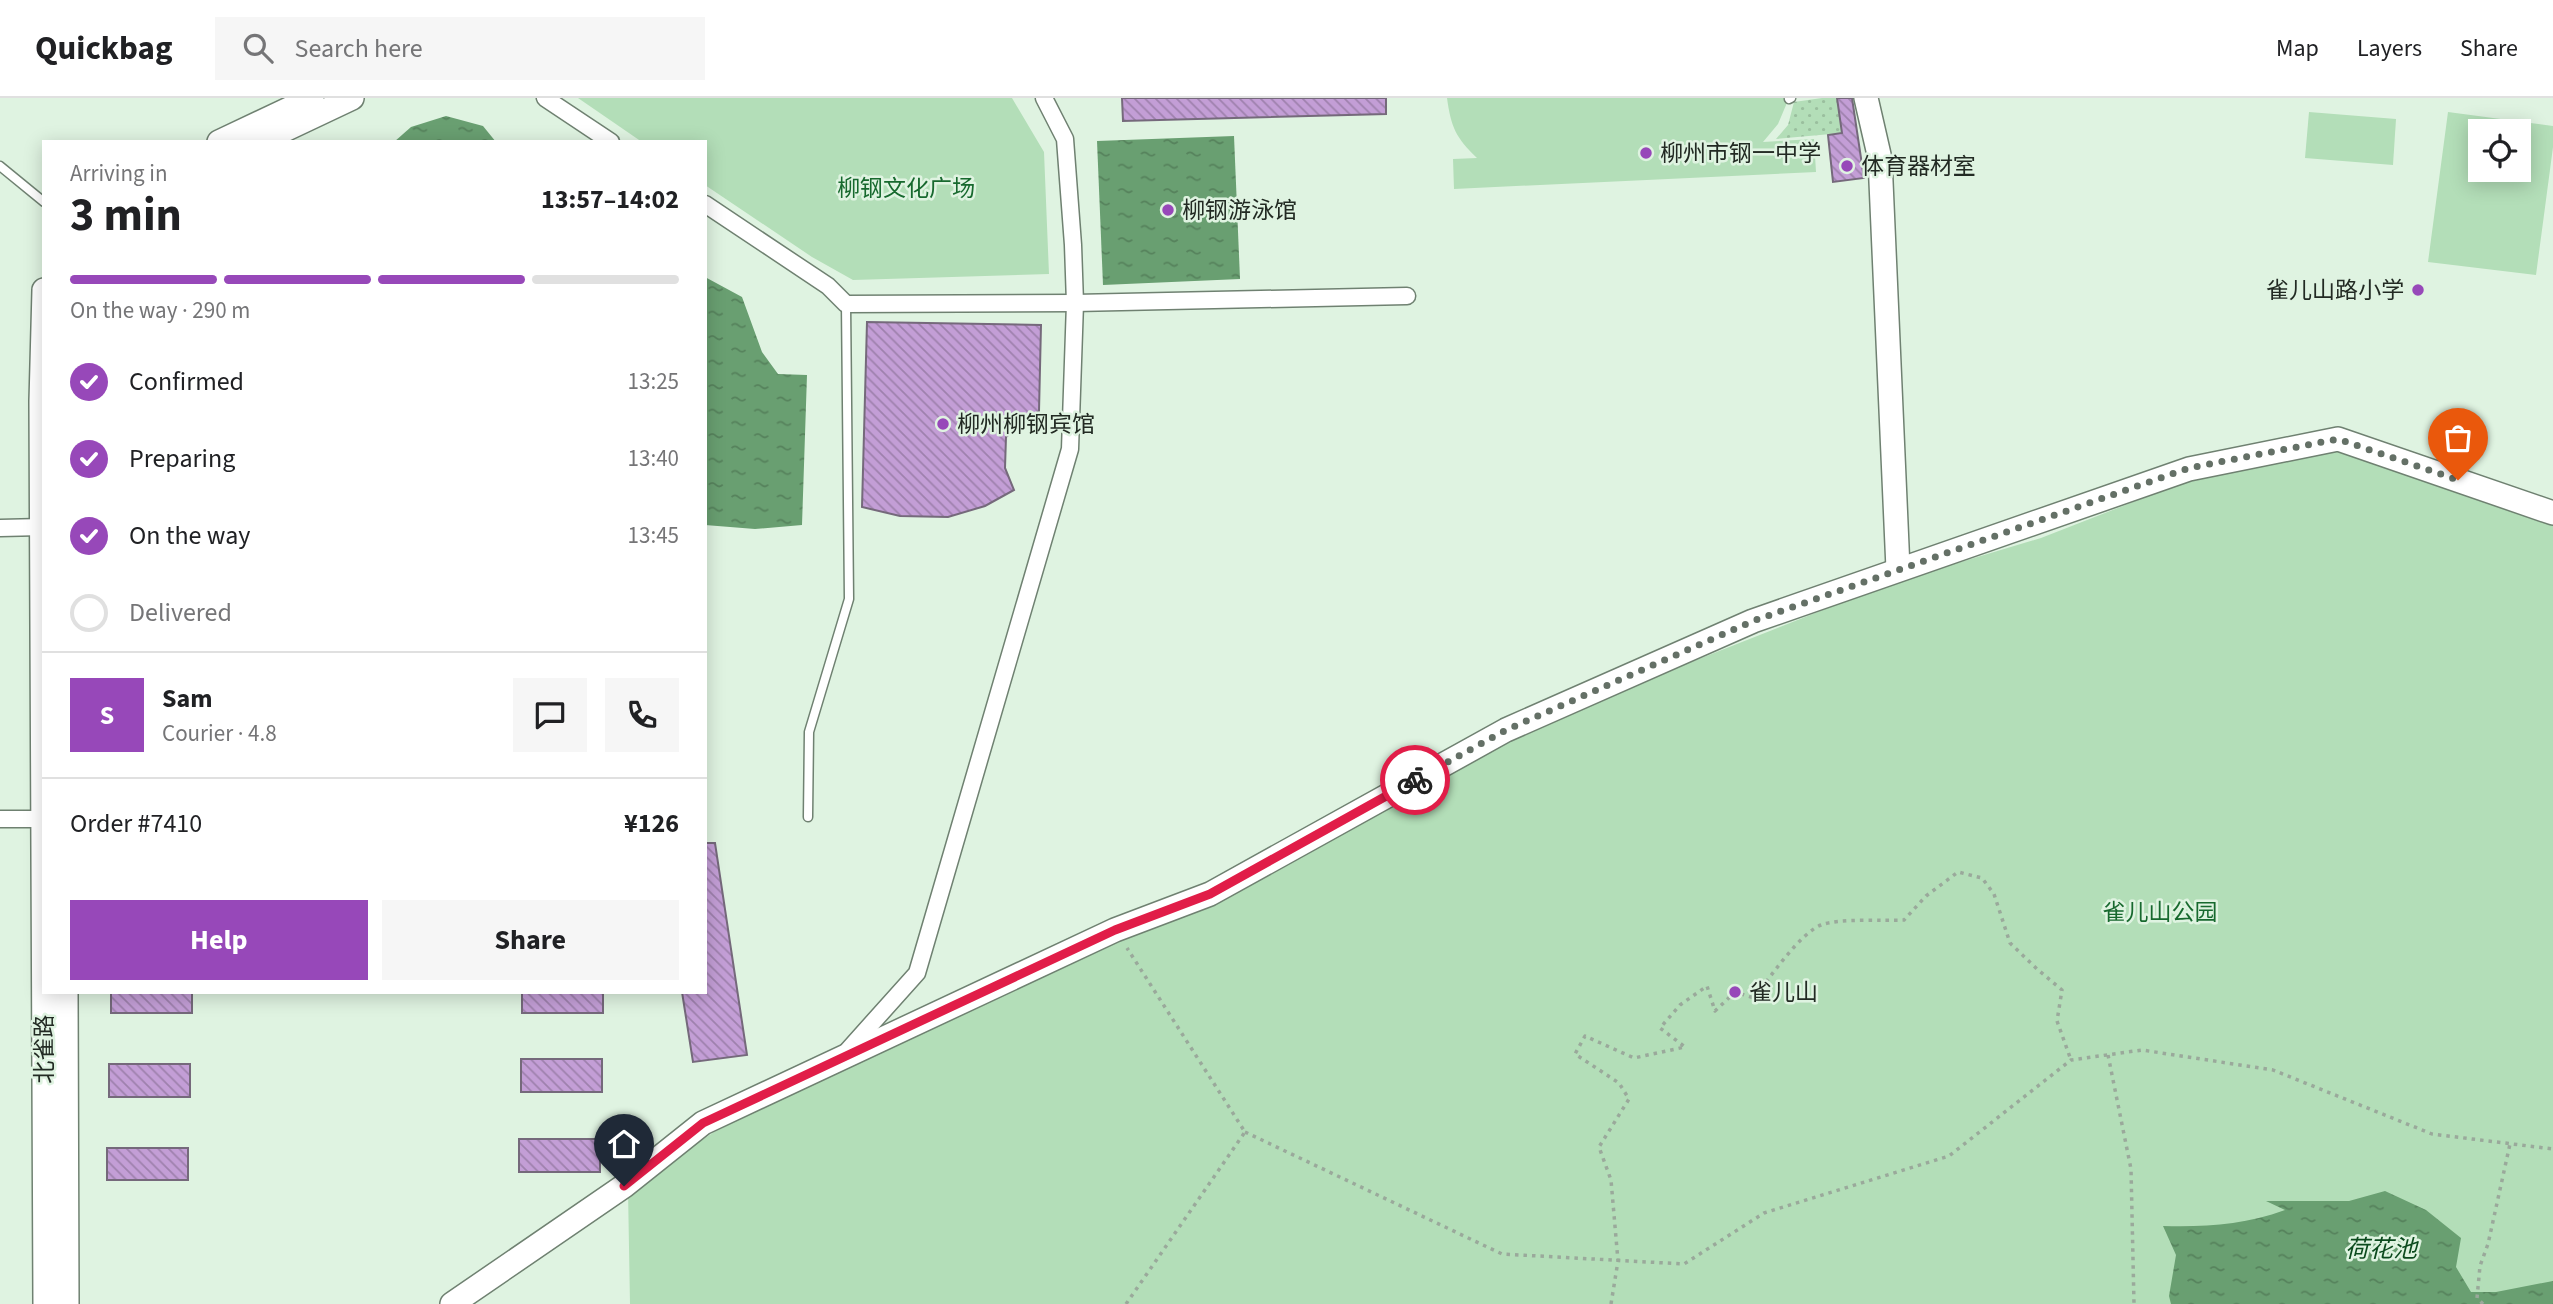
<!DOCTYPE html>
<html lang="en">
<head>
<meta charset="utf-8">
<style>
  :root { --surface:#fff; --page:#f6f6f6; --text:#202124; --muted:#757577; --line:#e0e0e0; --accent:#9748b9 }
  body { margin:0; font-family:"Source Sans 3","Noto Sans SC",sans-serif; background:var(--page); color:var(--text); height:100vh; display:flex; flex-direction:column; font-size:26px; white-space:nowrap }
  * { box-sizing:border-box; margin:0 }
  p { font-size:23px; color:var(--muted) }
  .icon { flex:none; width:38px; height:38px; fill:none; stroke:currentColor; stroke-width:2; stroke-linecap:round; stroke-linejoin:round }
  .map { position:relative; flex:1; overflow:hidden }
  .side { position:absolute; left:42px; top:42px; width:665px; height:854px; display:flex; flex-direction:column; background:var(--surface); border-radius:0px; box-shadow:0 4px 18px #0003 }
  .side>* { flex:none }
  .fabs { position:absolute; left:2468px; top:21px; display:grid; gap:14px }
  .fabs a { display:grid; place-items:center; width:63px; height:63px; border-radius:0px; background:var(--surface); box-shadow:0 4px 18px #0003; font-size:35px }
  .pin { position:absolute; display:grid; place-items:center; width:60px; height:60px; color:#fff; margin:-72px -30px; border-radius:50% 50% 50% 0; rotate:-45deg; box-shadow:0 0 7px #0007 }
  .pin .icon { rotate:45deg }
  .courier { position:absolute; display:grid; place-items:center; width:70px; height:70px; margin:-35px; border:5px solid #e11d48; border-radius:50%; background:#fff; color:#222; box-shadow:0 2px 9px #0007 }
  .headline em { font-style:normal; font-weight:700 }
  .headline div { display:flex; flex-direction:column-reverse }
  .headline { display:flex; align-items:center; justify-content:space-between; height:119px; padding:0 28px }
  h1 { font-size:46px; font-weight:700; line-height:52px }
  .bar { display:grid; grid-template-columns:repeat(4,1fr); gap:10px 7px; align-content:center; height:84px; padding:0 28px }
  .bar i { height:9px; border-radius:5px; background:var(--line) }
  .bar .selected { background:var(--accent) }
  .bar p { grid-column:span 4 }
  .line { display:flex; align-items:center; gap:18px; padding:0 28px; border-top:2px solid var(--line) }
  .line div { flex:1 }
  .round { display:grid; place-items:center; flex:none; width:74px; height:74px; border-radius:0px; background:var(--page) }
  ol { padding:0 28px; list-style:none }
  li { display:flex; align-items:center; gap:21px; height:77px }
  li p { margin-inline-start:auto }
  li .icon { padding:7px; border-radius:50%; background:var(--accent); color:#fff; stroke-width:4 }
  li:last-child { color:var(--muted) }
  li i { width:38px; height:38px; border:4px solid var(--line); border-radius:50% }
  .primary-button { display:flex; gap:14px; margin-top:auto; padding:14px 28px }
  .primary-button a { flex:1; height:80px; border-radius:0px; background:var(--accent); color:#fff; font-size:28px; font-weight:700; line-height:80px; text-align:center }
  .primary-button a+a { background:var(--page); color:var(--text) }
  header { display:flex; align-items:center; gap:42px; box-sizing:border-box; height:98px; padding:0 35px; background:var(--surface); border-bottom:2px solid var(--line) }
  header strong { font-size:33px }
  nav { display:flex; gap:38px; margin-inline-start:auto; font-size:24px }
  .search { width:490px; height:63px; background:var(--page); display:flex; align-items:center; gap:18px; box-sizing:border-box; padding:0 24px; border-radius:0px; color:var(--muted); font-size:26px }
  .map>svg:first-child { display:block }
</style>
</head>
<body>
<header>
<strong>Quickbag</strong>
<div class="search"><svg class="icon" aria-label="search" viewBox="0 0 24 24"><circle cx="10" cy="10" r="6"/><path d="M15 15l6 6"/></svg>Search here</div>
<nav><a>Map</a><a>Layers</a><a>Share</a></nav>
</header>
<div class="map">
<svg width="2553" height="1206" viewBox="0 0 2553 1206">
  <defs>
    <pattern id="grass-dots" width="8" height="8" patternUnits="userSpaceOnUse" patternTransform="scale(1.75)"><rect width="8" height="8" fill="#b3deb8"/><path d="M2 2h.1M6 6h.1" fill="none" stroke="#9abf9e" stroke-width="1.8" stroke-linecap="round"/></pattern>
    <pattern id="water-ripples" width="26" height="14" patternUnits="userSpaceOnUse" patternTransform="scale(1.75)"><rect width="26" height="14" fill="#699f71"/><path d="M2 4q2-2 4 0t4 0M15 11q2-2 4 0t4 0" fill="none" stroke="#56825c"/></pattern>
    <pattern id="building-back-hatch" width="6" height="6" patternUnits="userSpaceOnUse" patternTransform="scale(1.75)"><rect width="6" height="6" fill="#c39ed6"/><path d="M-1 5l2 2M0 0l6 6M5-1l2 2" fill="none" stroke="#9e81ad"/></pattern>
  </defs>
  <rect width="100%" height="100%" fill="#dff3e1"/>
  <polygon fill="url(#grass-dots)" points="1822,0 1837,0 1842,35 1776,41 1788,27 1794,4"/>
  <g fill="#b3deb8" fill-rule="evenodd">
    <polygon points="578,0 1012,0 1044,54 1049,176 853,182 812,159 705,87 705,44 642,44"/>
    <path d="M1447 0H1789L1778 26 1763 44 1814 41 1816 74 1454 91 1453 61 1477 60C1456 40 1451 29 1447 0Z"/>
    <polygon points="2309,14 2396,21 2393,67 2305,60"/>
    <path d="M2448 14 2553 28V49L2536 177 2428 164ZM2480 33H2518V72H2480Z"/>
    <polygon points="2341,350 2553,424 2553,1206 630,1206 628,1092 714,1034 847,967 1122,841 1509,636 1891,485 2041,440 2192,381"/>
  </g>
  <g fill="url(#water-ripples)">
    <polygon points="446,18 483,28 496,44 394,44 411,29"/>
    <polygon points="1234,38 1240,181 1103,187 1097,43"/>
    <polygon points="705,179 742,199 762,254 778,276 807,277 802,427 755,431 705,427"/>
    <path d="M2385 1093 2426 1112 2461 1140 2456 1169 2471 1194H2496L2553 1183V1206H2171L2169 1198 2176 1157 2163 1128C2206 1129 2244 1127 2285 1112L2266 1103H2349Z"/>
  </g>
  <g fill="url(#building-back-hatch)" stroke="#75697b" stroke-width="2">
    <polygon points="1122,0 1386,0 1386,16 1123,23"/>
    <polygon points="1837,0 1852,0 1864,80 1833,84 1828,37 1842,35"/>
    <polygon points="867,224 1041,227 1039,313 1006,339 1005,370 1014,392 985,408 948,419 900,418 862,409"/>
    <polygon points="705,745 715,745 747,957 693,964 682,894 705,894"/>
    <rect x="111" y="894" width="81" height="21"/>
    <rect x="522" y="894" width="81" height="21"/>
    <rect x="521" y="961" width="81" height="33"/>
    <rect x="109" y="966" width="81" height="33"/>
    <rect x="519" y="1041" width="81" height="33"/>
    <rect x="107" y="1050" width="81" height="32"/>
  </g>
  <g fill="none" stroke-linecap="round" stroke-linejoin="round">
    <defs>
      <g id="lane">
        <polyline points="1789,1 1791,0"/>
        <polyline points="0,68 44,104"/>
        <polyline points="808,719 809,634 849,501 846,206"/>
      </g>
      <g id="street">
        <polyline points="545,0 611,44"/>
        <polyline points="705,106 828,188 846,206 1075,205 1407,198"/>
        <polyline points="0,430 42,429"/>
        <polyline points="0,721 43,721"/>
        <polyline points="848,952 917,875 1070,351 1075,205 1073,147 1065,41 1044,0"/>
      </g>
      <g id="secondary">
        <polyline points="1866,0 1880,61 1898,471"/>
        <polyline points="219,44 312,0"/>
        <polyline points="259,44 352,0"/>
        <polyline points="44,192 41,303 45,1206"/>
        <polyline points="66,894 67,1206"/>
        <polyline points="452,1206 624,1088 703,1025 1115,832 1210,796 1506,632 1753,523 2189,371 2338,341 2553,415"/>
      </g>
    </defs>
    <use href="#lane" stroke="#6f8171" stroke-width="11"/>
    <use href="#street" stroke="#6f8171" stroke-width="19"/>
    <use href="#secondary" stroke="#6f8171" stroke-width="26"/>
    <g stroke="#9aa99b" stroke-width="3.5" stroke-dasharray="3.5 5" stroke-linecap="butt">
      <polyline points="2108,957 2131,1071 2134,1206"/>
      <polyline points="1245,1034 1502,1156 1684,1166 1764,1115 1949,1058 2071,962 2142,952 2273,972 2432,1036 2553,1051"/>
      <polyline points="1126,1206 1245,1034 1127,850"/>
      <path d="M1611 1206 1618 1163 1611 1082 1599 1049 1629 1001 1619 985 1575 956 1585 938 1634 960 1685 949 1660 930 1680 907 1707 888 1715 913 1735 894 1754 900C1768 882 1800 835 1821 827 1839 820 1884 823 1904 822L1926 798 1958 774 1982 780 1994 796 2010 845 2037 871 2062 892 2057 923 2071 962"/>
      <polyline points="2483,1206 2477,1200 2480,1168 2488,1146 2510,1046"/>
    </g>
    <use href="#lane" stroke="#fff" stroke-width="8"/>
    <use href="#street" stroke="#fff" stroke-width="16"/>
    <use href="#secondary" stroke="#fff" stroke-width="23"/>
  </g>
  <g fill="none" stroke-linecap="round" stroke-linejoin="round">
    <polyline stroke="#647066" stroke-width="7" stroke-dasharray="0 12.6" points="1415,682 1506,632 1753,523 2189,370 2338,341 2458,382"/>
    <polyline stroke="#e11d48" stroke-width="9" points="624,1088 703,1025 1115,832 1210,796 1415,682"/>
  </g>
  <g fill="#9748b9" stroke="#dff3e1" stroke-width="2.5">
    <circle cx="1646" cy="55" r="7"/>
    <circle cx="1847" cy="68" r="7"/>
    <circle cx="1168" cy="112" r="7"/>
    <circle cx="2418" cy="192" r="7"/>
    <circle cx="943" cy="326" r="7"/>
    <circle cx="1735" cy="894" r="7"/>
  </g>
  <g text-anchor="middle" stroke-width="5" stroke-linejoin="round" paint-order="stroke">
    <g font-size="23" fill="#222a23" stroke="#dff3e1" text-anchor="start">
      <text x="1660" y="63">柳州市钢一中学</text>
      <text x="1861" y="76">体育器材室</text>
      <text x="1182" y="120">柳钢游泳馆</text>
      <text x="2404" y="200" text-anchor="end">雀儿山路小学</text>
      <text x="957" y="334">柳州柳钢宾馆</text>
      <text x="1749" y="902">雀儿山</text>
    </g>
    <g font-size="23" fill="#17692e" stroke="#dff3e1">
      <text x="906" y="98">柳钢文化广场</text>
      <text x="2160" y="822">雀儿山公园</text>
    </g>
    <g font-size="23" fill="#222a23" stroke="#dff3e1">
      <text transform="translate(44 951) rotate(-90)" y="8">北雀路</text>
    </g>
    <g font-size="24" font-style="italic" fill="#0b4a1d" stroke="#dff3e1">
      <text x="2381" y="1159">荷花池</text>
    </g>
  </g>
</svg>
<div class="fabs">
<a><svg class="icon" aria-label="locate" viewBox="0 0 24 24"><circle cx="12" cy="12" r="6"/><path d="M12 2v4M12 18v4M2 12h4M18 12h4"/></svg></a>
</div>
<div class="pin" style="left:2458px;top:382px;background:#ea580c"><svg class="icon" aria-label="bag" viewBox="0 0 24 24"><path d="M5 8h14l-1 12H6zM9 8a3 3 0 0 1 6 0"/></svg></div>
<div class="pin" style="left:624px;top:1088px;background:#1f2937"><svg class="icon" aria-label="home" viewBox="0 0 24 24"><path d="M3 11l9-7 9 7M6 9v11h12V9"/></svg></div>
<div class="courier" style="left:1415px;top:682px"><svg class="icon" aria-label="bike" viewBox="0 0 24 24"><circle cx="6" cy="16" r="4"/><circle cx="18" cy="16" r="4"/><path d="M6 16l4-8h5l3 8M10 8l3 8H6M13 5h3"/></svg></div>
<section class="side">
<div class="headline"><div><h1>3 min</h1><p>Arriving in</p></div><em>13:57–14:02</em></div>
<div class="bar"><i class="selected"></i><i class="selected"></i><i class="selected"></i><i></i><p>On the way · 290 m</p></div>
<ol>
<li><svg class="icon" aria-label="check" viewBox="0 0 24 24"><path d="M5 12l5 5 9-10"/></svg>Confirmed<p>13:25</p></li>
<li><svg class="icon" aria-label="check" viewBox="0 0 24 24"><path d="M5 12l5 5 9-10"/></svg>Preparing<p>13:40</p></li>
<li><svg class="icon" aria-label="check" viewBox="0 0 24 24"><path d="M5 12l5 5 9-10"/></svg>On the way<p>13:45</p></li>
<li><i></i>Delivered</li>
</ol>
<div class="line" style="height:126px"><b class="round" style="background:var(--accent);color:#fff">S</b><div><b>Sam</b><p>Courier · 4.8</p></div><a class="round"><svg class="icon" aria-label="chat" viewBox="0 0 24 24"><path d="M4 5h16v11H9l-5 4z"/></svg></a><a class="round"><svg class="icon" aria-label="phone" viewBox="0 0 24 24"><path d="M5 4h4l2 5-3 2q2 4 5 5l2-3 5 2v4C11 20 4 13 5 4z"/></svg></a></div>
<div class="line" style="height:91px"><div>Order #7410</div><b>¥126</b></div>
<div class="primary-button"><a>Help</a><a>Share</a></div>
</section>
</div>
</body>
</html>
